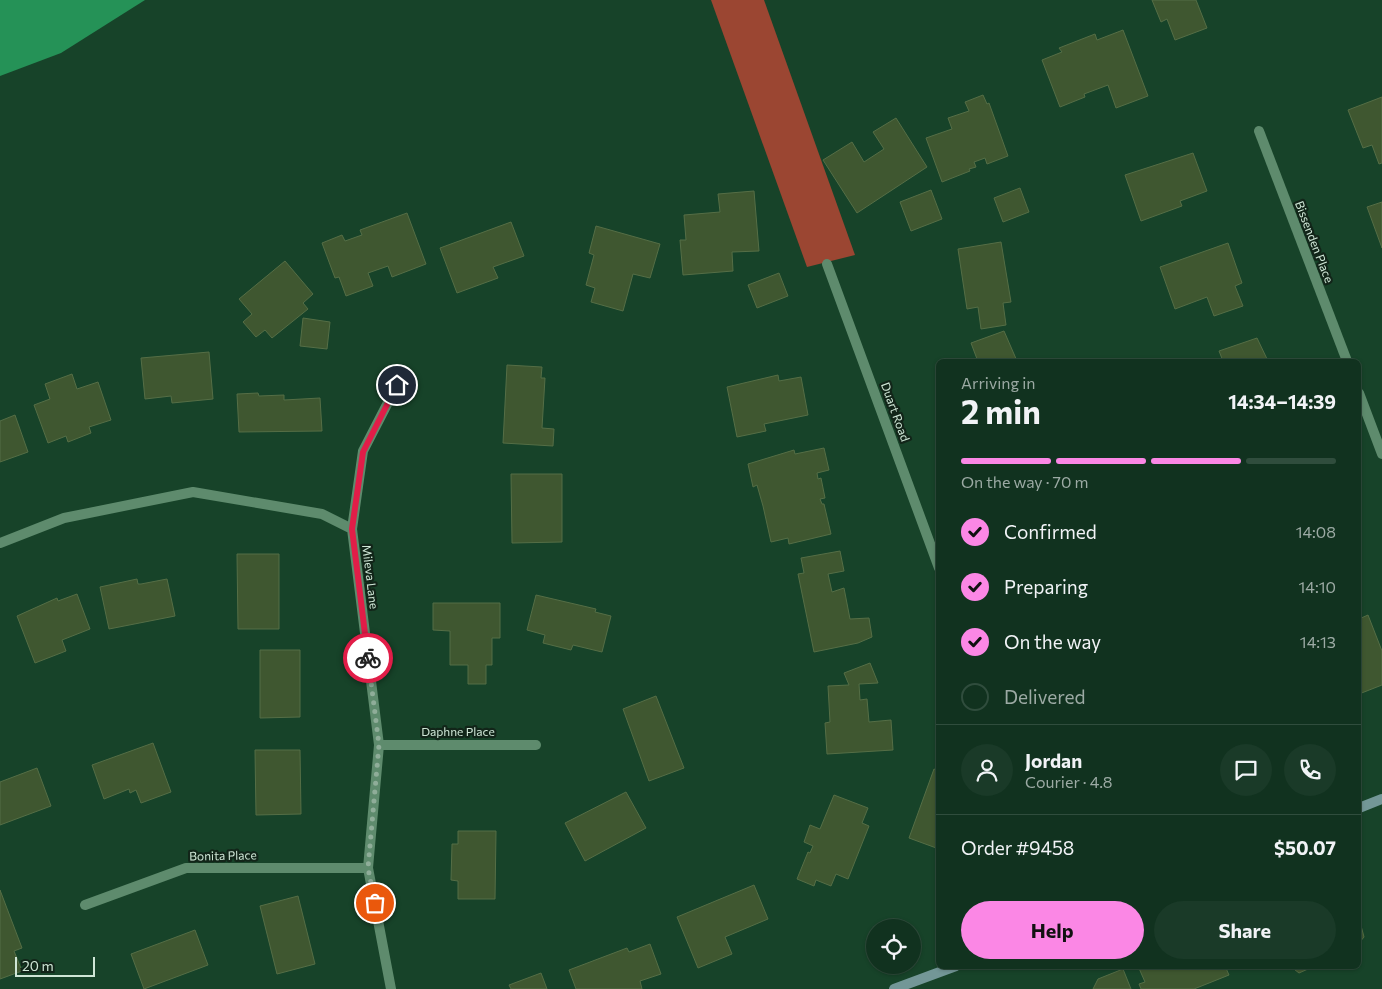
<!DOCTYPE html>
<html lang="en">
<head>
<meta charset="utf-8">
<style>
  :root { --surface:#11321f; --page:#1a3a28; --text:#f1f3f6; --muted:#9caaa4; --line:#304d3d; --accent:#fb87e5 }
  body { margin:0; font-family:Commissioner,sans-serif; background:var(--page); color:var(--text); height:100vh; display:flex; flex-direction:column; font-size:19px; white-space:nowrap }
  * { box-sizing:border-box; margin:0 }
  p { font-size:16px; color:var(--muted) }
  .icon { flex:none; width:28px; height:28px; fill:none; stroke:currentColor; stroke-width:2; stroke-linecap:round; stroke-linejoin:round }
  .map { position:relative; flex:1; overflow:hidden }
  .details { position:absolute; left:936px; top:359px; width:425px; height:610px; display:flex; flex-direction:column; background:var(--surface); border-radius:8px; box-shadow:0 1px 4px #0004,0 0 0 1px var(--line) }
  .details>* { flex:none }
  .controls { position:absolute; left:866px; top:919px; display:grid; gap:10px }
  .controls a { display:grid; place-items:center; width:55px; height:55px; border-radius:50%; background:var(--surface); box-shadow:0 1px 4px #0004,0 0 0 1px var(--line); font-size:25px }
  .scale { position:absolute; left:15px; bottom:12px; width:80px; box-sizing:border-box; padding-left:5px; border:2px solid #cfe6d6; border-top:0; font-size:14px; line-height:18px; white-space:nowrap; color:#cfe6d6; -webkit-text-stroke:4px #122519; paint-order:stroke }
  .pin { position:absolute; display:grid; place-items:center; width:42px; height:42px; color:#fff; margin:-21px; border:2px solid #fff; border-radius:50%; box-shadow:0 1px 5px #0007 }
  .courier { position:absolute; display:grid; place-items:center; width:50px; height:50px; margin:-25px; border:4px solid #e11d48; border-radius:50%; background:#fff; color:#222; box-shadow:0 1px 6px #0007 }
  .headline em { font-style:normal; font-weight:700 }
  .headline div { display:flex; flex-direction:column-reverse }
  .headline { display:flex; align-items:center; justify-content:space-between; height:85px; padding:0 25px }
  h1 { font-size:32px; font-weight:700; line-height:38px }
  .bar { display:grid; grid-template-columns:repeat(4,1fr); gap:8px 5px; align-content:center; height:60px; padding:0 25px }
  .bar i { height:6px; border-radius:4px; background:var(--line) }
  .bar .on { background:var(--accent) }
  .bar p { grid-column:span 4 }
  .line { display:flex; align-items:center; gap:12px; padding:0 25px; border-top:1px solid var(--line) }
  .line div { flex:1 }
  .round { display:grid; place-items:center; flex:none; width:52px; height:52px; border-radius:26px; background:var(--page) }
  ol { padding:0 25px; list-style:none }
  li { display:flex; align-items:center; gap:15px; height:55px }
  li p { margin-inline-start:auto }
  li .icon { padding:5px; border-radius:50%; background:var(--accent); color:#111; stroke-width:4 }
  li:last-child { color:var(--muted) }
  li i { width:28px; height:28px; border:2px solid var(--line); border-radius:50% }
  .cta { display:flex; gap:10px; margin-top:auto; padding:10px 25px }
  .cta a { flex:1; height:58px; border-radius:30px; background:var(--accent); color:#111; font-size:20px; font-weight:700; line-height:58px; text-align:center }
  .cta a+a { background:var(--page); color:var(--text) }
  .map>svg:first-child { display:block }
</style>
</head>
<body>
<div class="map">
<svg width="1382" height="989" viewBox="0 0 1382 989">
  <rect width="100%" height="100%" fill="#174329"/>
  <polygon fill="#9b4632" points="711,0 764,0 855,255 807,267"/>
  <polygon fill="#259257" points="0,0 145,0 61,53 0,76"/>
  <g fill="#3f5730" stroke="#556e46">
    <polygon points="1152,0 1196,0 1207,28 1175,40 1167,19 1161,22"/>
    <polygon points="1123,30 1148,96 1116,108 1108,85 1084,94 1085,97 1060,107 1042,60 1062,52 1059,48 1095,34 1097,40"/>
    <polygon points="983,95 987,104 989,103 1008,156 987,164 985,158 974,162 976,167 969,169 970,171 942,182 926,138 952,129 948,118 969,111 965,102"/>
    <polygon points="1382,97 1382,163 1379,164 1372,145 1363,148 1348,110"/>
    <polygon points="896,118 927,167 857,213 823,160 852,142 864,162 884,149 873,132"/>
    <polygon points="1193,153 1207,191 1180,201 1182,206 1141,221 1125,175"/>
    <polygon points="1020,188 1029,212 1003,222 994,198"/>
    <polygon points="931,190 942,219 911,231 900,202"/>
    <polygon points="754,191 759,251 732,252 733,271 683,275 680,240 686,240 684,215 720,212 718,194"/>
    <polygon points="1382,202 1382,248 1367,207"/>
    <polygon points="407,213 426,264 392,277 388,266 368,273 373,286 346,296 339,277 335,278 322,243 342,235 345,241 362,235 360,230"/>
    <polygon points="511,222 524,256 493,267 498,278 457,293 440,248"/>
    <polygon points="596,226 660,244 650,278 633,274 623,311 591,302 595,288 586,285 594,255 589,253"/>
    <polygon points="1001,242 1011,302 1003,303 1006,325 981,329 978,307 967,309 958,249"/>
    <polygon points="1228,243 1242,283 1235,286 1243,306 1214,316 1207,297 1175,309 1160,267"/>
    <polygon points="285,261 313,294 303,303 308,309 272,338 265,330 256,337 243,322 252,314 239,299"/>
    <polygon points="779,273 788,296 757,308 748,285"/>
    <polygon points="303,318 330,322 327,349 300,346"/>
    <polygon points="1004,331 1017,361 972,361 977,359 971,343"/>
    <polygon points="1257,338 1268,361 1223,361 1219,351"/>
    <polygon points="209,352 213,399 172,403 171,396 145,399 141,358"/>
    <polygon points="507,365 542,367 541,378 545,378 542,428 554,429 553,446 503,443"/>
    <polygon points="72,374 77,389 98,382 111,420 89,427 91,433 68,442 66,436 48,443 34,405 50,399 45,384"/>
    <polygon points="778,375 779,381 801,377 808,415 764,424 766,431 737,437 727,387"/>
    <polygon points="258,393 259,396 284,395 284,400 320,398 322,431 239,432 237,394"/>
    <polygon points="15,415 28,452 0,462 0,421"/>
    <polygon points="824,448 829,470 817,473 818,479 821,478 825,498 820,499 822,504 824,504 831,534 789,544 788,538 771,542 763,506 757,485 753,487 748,464 794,450 795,454"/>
    <polygon points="511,474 562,474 562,542 512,543"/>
    <polygon points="840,551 844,571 828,574 832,592 844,588 850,619 869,618 872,637 858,643 814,652 798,574 804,573 801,558"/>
    <polygon points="237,554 279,554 279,629 238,629"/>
    <polygon points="137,579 138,584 141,584 167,579 175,616 109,629 100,587"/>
    <polygon points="77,594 90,629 62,640 66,651 35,663 17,616 57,598 58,601"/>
    <polygon points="536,595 596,609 595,612 611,616 602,652 573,645 571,650 543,643 545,635 527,630"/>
    <polygon points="433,603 500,603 500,638 492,638 492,665 486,665 486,684 468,684 468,665 450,665 450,631 433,630"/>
    <polygon points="1368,615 1382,651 1382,685 1359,694 1359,619"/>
    <polygon points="260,650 300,650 300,717 260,718"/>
    <polygon points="870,663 878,683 859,684 860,700 867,699 869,722 891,720 893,750 827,754 825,723 830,722 828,686 849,685 844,673"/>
    <polygon points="656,696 684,768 649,781 623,709"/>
    <polygon points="153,743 171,792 141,803 136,790 130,793 129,789 104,799 92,765"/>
    <polygon points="255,750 300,750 301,814 256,815"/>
    <polygon points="37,768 51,806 0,825 0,782"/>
    <polygon points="934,769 939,771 939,849 909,838"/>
    <polygon points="626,792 646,828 585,861 565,823"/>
    <polygon points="834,795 868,808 862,823 869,826 848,879 836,874 831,886 816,880 814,886 797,879 808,852 810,853 813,846 804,842 810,825 820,829"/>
    <polygon points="458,831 496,831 495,899 458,899 458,881 451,880 452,844 458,844"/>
    <polygon points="754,885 768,919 725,937 732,954 698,968 677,917"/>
    <polygon points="0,890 22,948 14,951 22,971 0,979"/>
    <polygon points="298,896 315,964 277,974 260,906"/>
    <polygon points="1359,918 1364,937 1359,943"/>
    <polygon points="195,930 208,965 144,989 131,954"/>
    <polygon points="650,944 661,974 640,981 642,989 576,989 569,970 627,948 629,952"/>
    <polygon points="1138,966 1225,966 1229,975 1194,989 1141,989 1139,984 1145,982"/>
    <polygon points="1290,966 1309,966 1308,969 1299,973"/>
    <polygon points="1123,969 1131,989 1093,989 1098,979"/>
    <polygon points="541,973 547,989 511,989 509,985"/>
  </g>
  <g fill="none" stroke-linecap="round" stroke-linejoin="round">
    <g stroke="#5e8b6d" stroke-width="10">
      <polyline points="1259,131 1347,361"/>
      <polyline points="827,264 939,568"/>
      <polyline points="1359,393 1382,454"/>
      <polyline points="352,529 363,451 397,385"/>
      <polyline points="0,543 64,518 193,492 322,514 352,529 379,745 368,868 391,989"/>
      <polyline points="379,745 536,745"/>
      <polyline points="85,905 186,868 368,868"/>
    </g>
    <g stroke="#739797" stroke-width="10">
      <polyline points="1359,808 1382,799"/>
      <polyline points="894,989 956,966"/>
    </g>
  </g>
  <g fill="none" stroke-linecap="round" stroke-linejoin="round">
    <polyline stroke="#8fad99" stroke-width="5" stroke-dasharray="0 9" points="368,658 379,745 368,868 375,903"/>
    <polyline stroke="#e11d48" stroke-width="6" points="368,658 352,529 363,452 397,385"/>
  </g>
  <g text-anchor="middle" stroke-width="4.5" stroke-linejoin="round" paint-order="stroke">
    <g font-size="12" fill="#cfe6d6" stroke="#122519">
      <text transform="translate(1314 242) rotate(69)" y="4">Bissenden Place</text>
      <text transform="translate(895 412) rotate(70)" y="4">Duart Road</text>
      <text transform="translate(370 577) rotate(83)" y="4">Mileva Lane</text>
      <text x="458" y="736">Daphne Place</text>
      <text transform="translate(223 856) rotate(-1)" y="4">Bonita Place</text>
    </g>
  </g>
</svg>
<div class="controls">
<a><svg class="icon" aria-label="locate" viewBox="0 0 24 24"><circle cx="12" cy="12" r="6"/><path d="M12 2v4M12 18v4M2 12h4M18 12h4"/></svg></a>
</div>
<div class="scale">20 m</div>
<div class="pin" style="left:375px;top:903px;background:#ea580c"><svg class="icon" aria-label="bag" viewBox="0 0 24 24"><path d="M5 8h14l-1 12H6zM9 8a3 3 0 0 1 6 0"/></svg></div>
<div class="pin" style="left:397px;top:385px;background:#1f2937"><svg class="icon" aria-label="home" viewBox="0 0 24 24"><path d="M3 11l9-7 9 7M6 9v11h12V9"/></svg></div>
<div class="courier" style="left:368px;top:658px"><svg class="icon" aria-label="bike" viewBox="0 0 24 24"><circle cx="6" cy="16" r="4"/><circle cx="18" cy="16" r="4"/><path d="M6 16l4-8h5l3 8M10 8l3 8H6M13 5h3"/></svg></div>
<section class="details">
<div class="headline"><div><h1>2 min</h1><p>Arriving in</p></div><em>14:34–14:39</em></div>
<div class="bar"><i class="on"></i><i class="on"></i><i class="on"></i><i></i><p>On the way · 70 m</p></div>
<ol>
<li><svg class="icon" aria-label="check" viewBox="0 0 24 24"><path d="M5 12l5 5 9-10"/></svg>Confirmed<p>14:08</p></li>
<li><svg class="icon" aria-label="check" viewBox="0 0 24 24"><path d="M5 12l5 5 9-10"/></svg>Preparing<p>14:10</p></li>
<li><svg class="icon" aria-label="check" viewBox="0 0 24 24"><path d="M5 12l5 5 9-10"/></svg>On the way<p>14:13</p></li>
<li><i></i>Delivered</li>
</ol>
<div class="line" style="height:90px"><a class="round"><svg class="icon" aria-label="person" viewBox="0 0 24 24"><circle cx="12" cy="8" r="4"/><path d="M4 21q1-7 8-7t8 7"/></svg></a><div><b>Jordan</b><p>Courier · 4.8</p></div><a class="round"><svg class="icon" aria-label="chat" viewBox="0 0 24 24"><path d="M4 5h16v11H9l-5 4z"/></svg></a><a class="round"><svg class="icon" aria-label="phone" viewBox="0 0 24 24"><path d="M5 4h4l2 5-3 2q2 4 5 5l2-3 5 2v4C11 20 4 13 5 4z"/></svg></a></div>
<div class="line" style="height:65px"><div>Order #9458</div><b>$50.07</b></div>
<div class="cta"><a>Help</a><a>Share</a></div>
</section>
</div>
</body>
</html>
